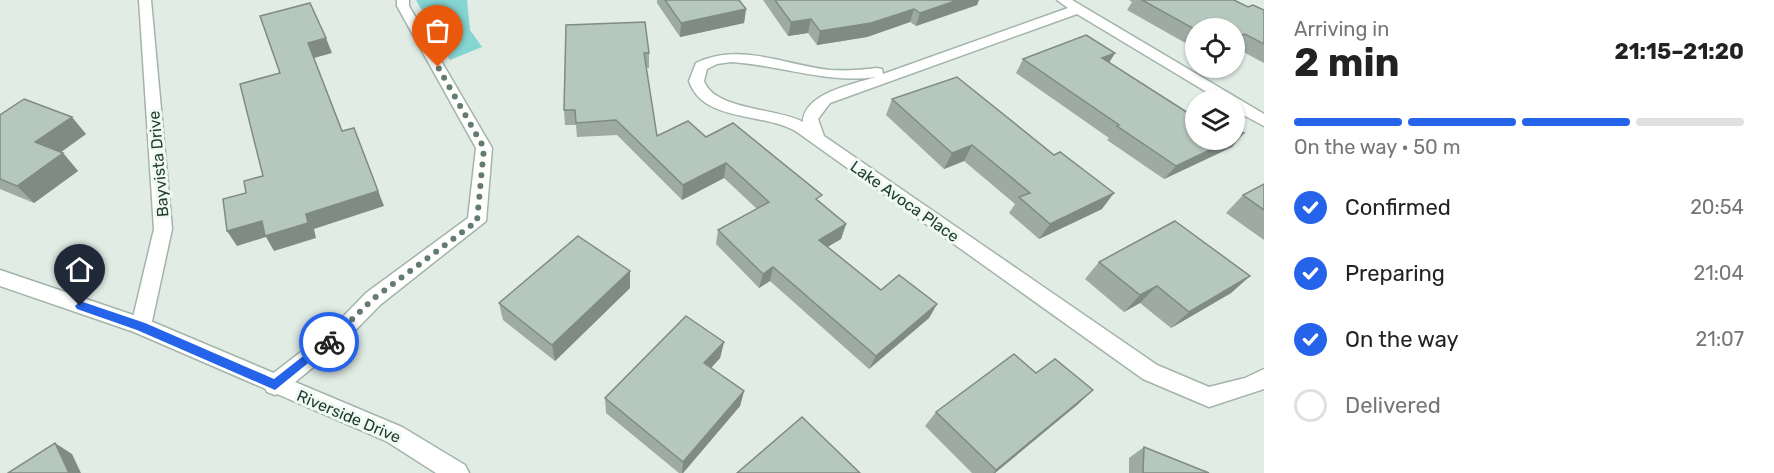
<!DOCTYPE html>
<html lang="en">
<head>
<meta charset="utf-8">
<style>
  :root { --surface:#fff; --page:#f2f2f2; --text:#222; --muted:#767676; --line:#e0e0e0; --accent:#2563eb }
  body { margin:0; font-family:Rubik,sans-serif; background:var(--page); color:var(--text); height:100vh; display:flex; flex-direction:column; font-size:22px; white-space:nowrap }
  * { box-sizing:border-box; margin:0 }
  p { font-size:20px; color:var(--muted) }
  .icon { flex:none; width:33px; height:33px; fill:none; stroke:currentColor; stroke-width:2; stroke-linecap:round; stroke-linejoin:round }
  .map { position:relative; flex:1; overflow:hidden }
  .panel { display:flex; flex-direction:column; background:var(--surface); width:510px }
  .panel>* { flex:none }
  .buttons { position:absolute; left:1185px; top:18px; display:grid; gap:12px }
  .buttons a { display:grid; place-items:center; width:60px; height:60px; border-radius:50%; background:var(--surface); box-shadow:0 2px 4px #0004; font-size:30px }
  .pin { position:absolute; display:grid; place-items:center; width:51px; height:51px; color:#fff; margin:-62px -26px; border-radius:50% 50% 50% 0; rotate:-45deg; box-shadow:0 0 6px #0007 }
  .pin .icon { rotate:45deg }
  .courier { position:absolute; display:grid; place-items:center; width:60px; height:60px; margin:-30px; border:4px solid #2563eb; border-radius:50%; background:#fff; color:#222; box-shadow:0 2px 8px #0007 }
  .headline em { font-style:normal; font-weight:700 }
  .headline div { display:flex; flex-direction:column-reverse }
  .headline { display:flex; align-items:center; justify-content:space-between; height:102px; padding:0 30px }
  h1 { font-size:39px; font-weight:700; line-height:45px }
  .bar { display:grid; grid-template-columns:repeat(4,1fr); gap:9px 6px; align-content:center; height:72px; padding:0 30px }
  .bar i { height:8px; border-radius:4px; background:var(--line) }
  .bar .selected { background:var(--accent) }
  .bar p { grid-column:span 4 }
  ol { padding:0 30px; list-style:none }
  li { display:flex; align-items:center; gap:18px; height:66px }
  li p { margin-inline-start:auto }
  li .icon { padding:6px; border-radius:50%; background:var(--accent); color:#fff; stroke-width:4 }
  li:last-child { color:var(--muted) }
  li i { width:33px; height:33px; border:3px solid var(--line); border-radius:50% }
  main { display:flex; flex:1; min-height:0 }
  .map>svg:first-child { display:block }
</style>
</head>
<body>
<main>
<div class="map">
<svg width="1264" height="473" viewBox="0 0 1264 473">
  <rect width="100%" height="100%" fill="#e1ece5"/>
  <polygon fill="#85d5d2" points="416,0 467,0 470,30 482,47 450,60"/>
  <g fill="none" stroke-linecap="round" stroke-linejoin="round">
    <defs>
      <g id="minor">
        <polygon points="139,0 151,0 172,229 151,326 148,332 141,334 134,332 131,326 154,229"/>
        <polygon points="397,0 409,0 409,6 492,148 486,221 380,305 346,340 283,392 275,395 267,392 264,385 267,378 332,328 366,293 468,218 476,148 397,6"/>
        <path d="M1057 0H1072L1264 114V126L1234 110V100H1220L1077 14 830 103 818 119 824 136 1157 365 1209 387 1245 378 1264 369V389L1209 407 1143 379 797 132C765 112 703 123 689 81L696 63C739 42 786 65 830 70 846 71 861 70 877 68L882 69 883 74 1068 8ZM731 62C780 65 827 84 876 77 854 84 804 93 803 122 777 108 714 110 704 81L707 69 717 64Z"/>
      </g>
      <polygon id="tertiary" points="0,270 148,320 402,427 465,465 469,473 436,473 386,441 134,332 0,286"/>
    </defs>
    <use href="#minor" stroke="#a3b4ab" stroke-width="3"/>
    <use href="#tertiary" stroke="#a3b4ab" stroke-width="3"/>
    <use href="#minor" fill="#fff" fill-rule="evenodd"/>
    <use href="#tertiary" fill="#fff" fill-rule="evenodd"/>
  </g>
  <g fill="#9daba3">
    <polygon points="657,0 739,0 746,9 744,23 680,37 657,3"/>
    <polygon points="763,0 979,0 977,5 916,26 910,22 867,37 817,45 808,33 788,36"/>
    <polygon points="1129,0 1234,0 1248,7 1264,10 1264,63 1234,47 1234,28 1196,28 1196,49 1127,10 1132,2"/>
    <polygon points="566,25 649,53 649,68 646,68 657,136 706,137 820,202 846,224 841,239 827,247 881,290 937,304 929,318 869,369 770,281 759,288 716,244 718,230 757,209 724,178 682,200 617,135 577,137 576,125 565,125 564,110"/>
    <polygon points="1115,53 1109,63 1196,140 1244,133 1232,147 1164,179 1107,140 1109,138 1016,73 1023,59"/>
    <polygon points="892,99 1102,209 1039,239 1009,213 1015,204 964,161 944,169 886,115"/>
    <polygon points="0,115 86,134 61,152 63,153 78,171 34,203 0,189"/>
    <polygon points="1264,184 1264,240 1226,213 1243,195"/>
    <polygon points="1099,262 1250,276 1231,293 1171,328 1140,303 1124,312 1085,279"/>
    <polygon points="630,288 555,361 503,320 499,303"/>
    <polygon points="724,342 720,358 711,368 744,391 740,406 683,473 679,473 606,413 605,398"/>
    <polygon points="1036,373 1093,390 1077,405 995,473 972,473 925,426 936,412"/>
    <polygon points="1144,447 1209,473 1129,473 1129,458"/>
  </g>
  <g fill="#7f8b84">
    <polygon points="958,0 979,0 977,5 916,26 920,13"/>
    <polygon points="746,9 744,23 680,37 681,23"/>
    <polygon points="914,9 910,22 867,37 817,45 820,31"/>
    <polygon points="811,19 808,33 788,36 791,22"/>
    <polygon points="1245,34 1234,47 1234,38"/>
    <polygon points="326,38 332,53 314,58 348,146 308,43"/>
    <polygon points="1115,53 1106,67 1102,58"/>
    <polygon points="72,117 86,134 50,160 35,142"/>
    <polygon points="354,128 384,206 314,229 316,238 274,251 266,237 237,246 227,231 262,221"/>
    <polygon points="1244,133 1232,147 1164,179 1176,166 1231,140 1234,140 1234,138"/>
    <polygon points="972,145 964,161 944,169 952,153"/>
    <polygon points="63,153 78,171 34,203 17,186"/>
    <polygon points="726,163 724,178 682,200 683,185"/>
    <polygon points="1114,193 1102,209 1039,239 1050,224"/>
    <polygon points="846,224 841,239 814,255 819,240"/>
    <polygon points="773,267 770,281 759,288 763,274"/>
    <polygon points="630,271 630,288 555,361 552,345"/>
    <polygon points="1250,276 1231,293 1171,328 1189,312"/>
    <polygon points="1157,286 1140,303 1124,312 1140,295"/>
    <polygon points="937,304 929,318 869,369 876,356"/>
    <polygon points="724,342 720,358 702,378 704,363"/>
    <polygon points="1093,390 1077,405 995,473 993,473"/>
    <polygon points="744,391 740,406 683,473 682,473 683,462"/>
    <polygon points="55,443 72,454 81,473 69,473"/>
  </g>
  <g fill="#b6c7bd" stroke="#7f8b84" stroke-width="1.5">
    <polygon points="665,0 739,0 746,9 681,23"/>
    <polygon points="775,0 958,0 920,13 914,9 871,23 820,31 811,19 791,22"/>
    <polygon points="1142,0 1234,0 1248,7 1253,5 1264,10 1264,44 1245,34 1234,38 1234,28 1196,28 1196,30"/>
    <polygon points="310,3 326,38 308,43 342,131 354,128 378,191 306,214 308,223 265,236 262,221 227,231 223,199 246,193 244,181 263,176 240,84 280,73 260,16"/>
    <polygon points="645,22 649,53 644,53 657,136 688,121 706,137 733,123 822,195 816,199 846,224 819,240 881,290 899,275 937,304 876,356 773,267 763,274 718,230 769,202 726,163 683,185 616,120 576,123 575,110 564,110 566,25"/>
    <polygon points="1086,35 1115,53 1102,58 1196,118 1196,140 1231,140 1176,166 1117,126 1119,125 1023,59"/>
    <polygon points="957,77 1054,155 1060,152 1114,193 1050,224 1019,197 1030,193 972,145 952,153 892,99"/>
    <polygon points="24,99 72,117 35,142 63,153 17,186 0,179 0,115"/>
    <polygon points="1234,127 1244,133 1234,138"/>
    <polygon points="1264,184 1264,210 1243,195"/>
    <polygon points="1175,221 1250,276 1189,312 1157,286 1140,295 1099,262"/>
    <polygon points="578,236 630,271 552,345 499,303"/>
    <polygon points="686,316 724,342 704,363 744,391 683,462 605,398"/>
    <polygon points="1014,354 1036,373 1055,359 1093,390 996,470 936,412"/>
    <polygon points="802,417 860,473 737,473"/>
    <polygon points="55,443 69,473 8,473"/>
    <polygon points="1144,447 1209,473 1143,473"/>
  </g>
  <polygon fill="#2563eb" points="80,301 145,323 274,379 325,339 332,339 334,342 275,390 137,330 77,309 75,306"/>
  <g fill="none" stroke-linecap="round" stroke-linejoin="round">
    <polyline stroke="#647b6f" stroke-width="6" stroke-dasharray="0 10.8" points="329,342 373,299 477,221 484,148 438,67"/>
  </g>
  <g text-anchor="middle" stroke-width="6" stroke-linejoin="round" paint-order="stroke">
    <g font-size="16" fill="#203e30" stroke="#f1f9f4">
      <text transform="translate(158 164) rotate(-95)" y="6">Bayvista Drive</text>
      <text transform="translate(905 201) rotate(35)" y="6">Lake Avoca Place</text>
      <text transform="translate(349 416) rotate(23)" y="6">Riverside Drive</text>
    </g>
  </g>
</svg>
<div class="buttons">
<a><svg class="icon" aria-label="locate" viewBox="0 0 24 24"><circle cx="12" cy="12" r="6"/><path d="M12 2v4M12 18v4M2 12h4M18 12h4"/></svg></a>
<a><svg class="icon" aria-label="layers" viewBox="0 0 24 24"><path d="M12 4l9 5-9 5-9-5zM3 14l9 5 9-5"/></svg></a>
</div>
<div class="pin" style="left:438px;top:67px;background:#ea580c"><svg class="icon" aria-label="bag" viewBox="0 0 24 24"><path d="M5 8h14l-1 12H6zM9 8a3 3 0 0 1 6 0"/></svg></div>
<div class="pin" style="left:80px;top:306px;background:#1f2937"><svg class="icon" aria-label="home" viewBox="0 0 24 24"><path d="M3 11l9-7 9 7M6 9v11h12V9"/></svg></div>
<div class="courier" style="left:329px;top:342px"><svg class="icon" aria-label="bike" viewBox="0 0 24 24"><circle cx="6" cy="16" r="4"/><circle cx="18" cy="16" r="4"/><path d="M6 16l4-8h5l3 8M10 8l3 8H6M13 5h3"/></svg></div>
</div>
<section class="panel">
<div class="headline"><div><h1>2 min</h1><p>Arriving in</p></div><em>21:15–21:20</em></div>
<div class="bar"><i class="selected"></i><i class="selected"></i><i class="selected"></i><i></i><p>On the way · 50 m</p></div>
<ol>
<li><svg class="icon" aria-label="check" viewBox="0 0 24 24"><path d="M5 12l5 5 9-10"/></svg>Confirmed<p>20:54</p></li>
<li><svg class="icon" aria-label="check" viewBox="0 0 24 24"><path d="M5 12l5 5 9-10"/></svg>Preparing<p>21:04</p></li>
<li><svg class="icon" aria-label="check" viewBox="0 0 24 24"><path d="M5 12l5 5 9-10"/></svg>On the way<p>21:07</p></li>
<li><i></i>Delivered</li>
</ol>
</section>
</main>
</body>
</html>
